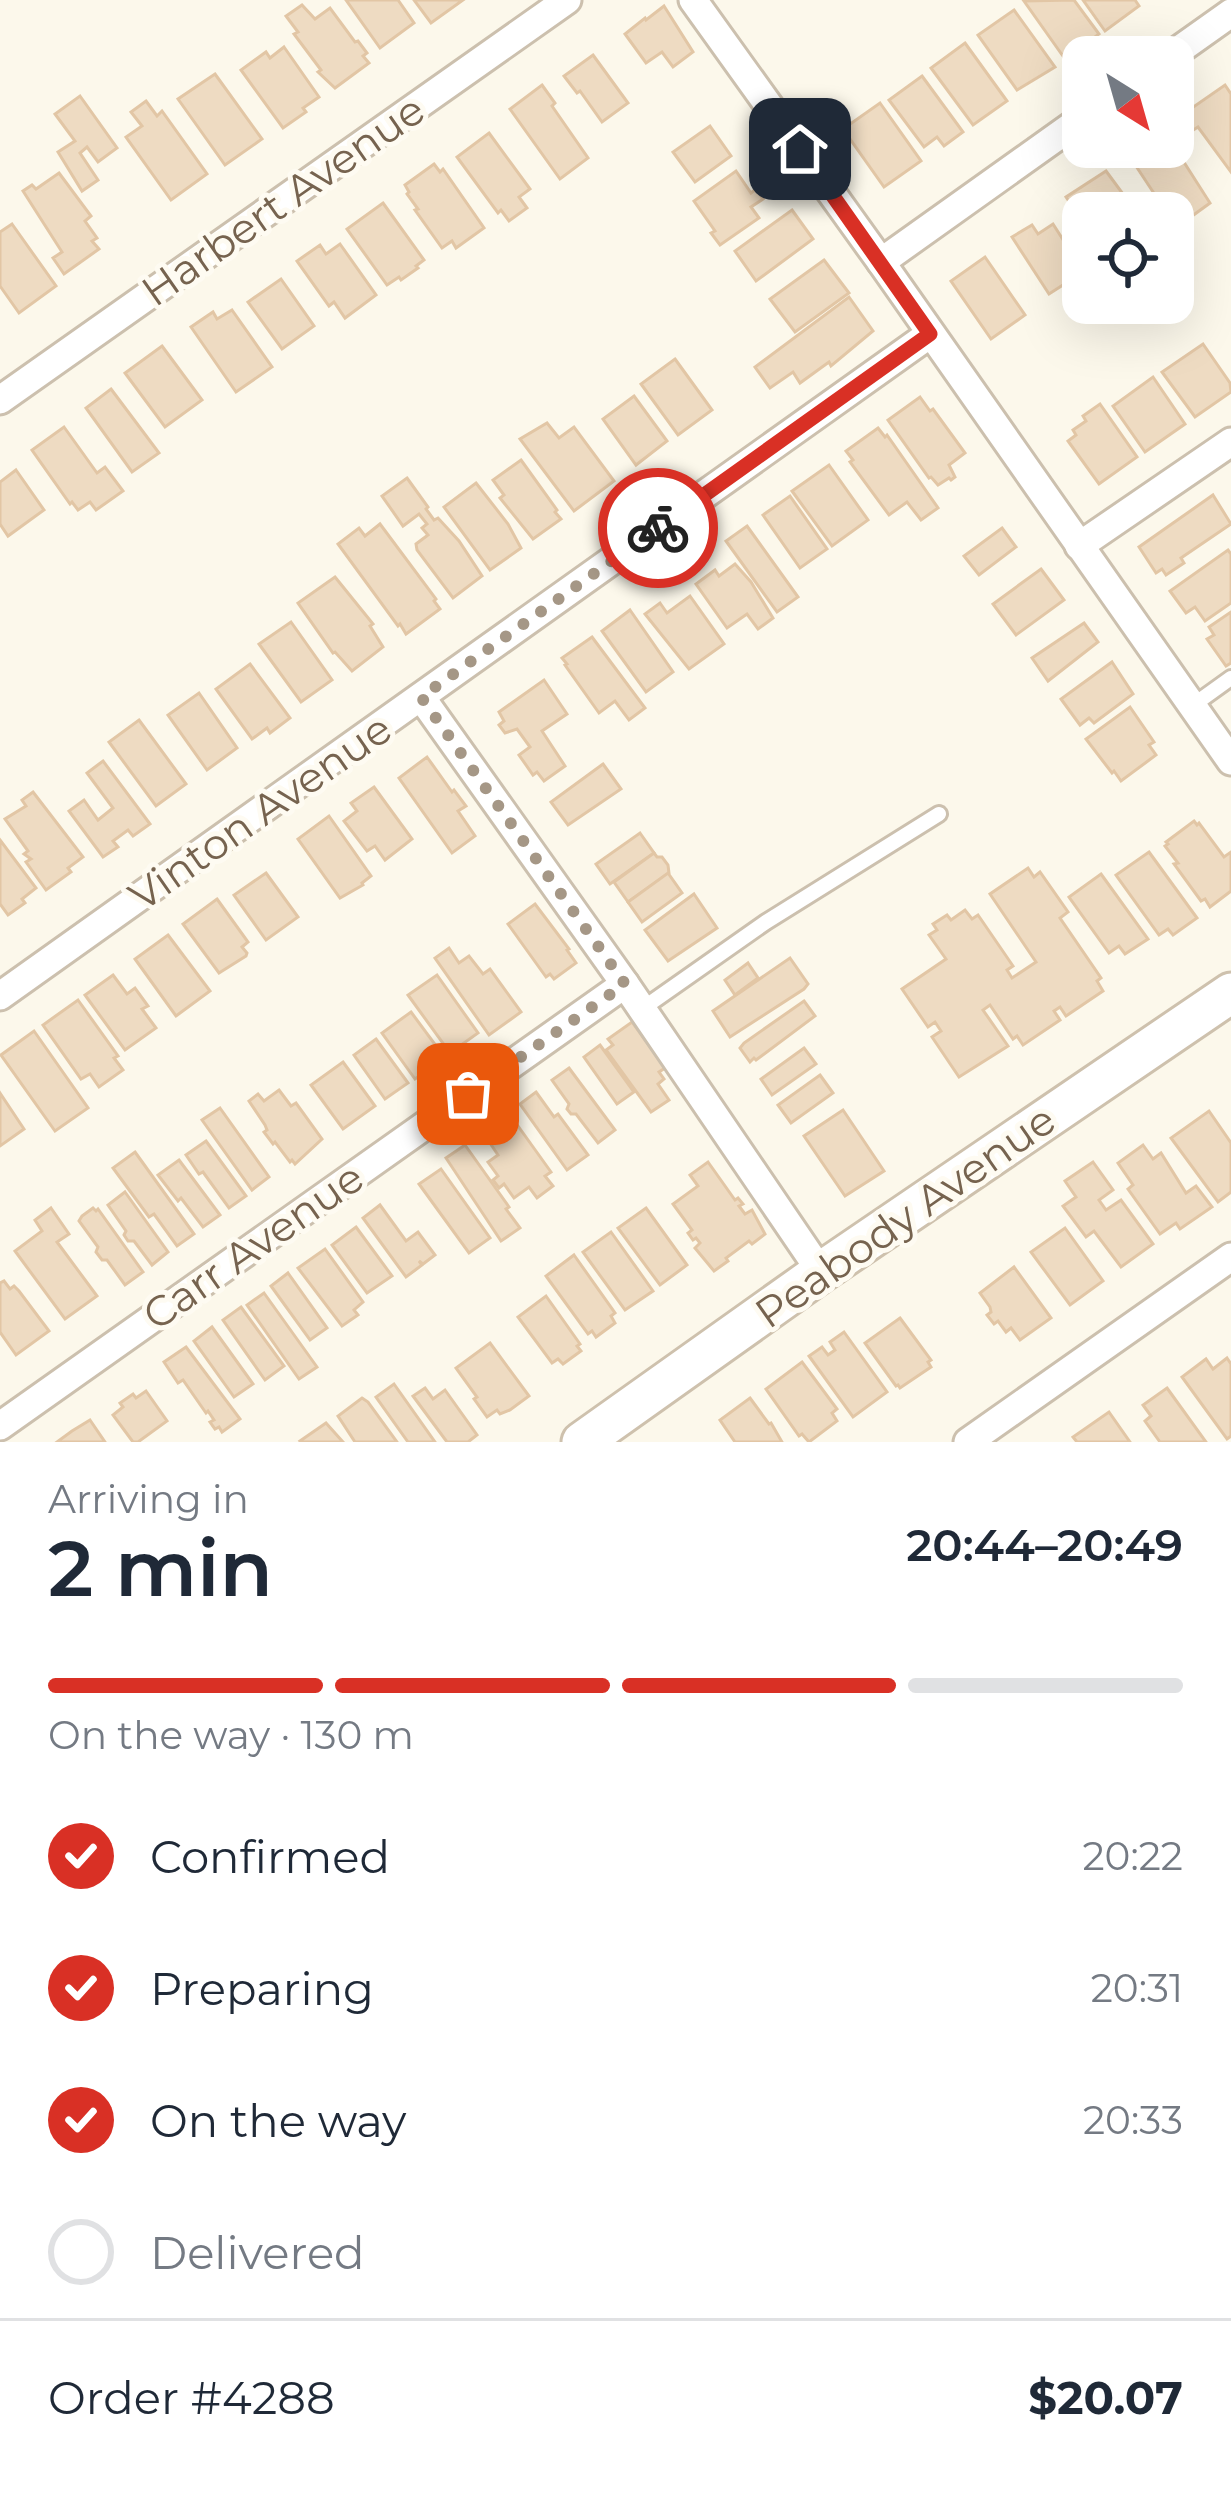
<!DOCTYPE html>
<html lang="en">
<head>
<meta charset="utf-8">
<style>
  :root { --surface:#fff; --page:#f6f6f7; --text:#1f2937; --muted:#747a83; --line:#e0e1e3; --accent:#d93025 }
  body { margin:0; font-family:Montserrat,sans-serif; background:var(--page); color:var(--text); height:100vh; display:flex; flex-direction:column; font-size:45px; white-space:nowrap }
  * { box-sizing:border-box; margin:0 }
  p { font-size:39px; color:var(--muted) }
  .icon { flex:none; width:66px; height:66px; fill:none; stroke:currentColor; stroke-width:2; stroke-linecap:round; stroke-linejoin:round }
  .map { position:relative; height:1442px; overflow:hidden }
  .panel { display:flex; flex-direction:column; background:var(--surface); flex:1 }
  .panel>* { flex:none }
  .needle { width:78px; rotate:143deg }
  .tools { position:absolute; left:1062px; top:36px; display:grid; gap:24px }
  .tools a { display:grid; place-items:center; width:132px; height:132px; border-radius:24px; background:var(--surface); box-shadow:0 12px 48px #0002; font-size:60px }
  .pin { position:absolute; display:grid; place-items:center; width:102px; height:102px; color:#fff; margin:-51px; border-radius:24px; box-shadow:0 6px 18px #0006 }
  .courier { position:absolute; display:grid; place-items:center; width:120px; height:120px; margin:-60px; border:9px solid #d93025; border-radius:50%; background:#fff; color:#222; box-shadow:0 3px 15px #0007 }
  .overview em { font-style:normal; font-weight:600 }
  .overview div { display:flex; flex-direction:column-reverse }
  .overview { display:flex; align-items:center; justify-content:space-between; height:204px; padding:0 48px }
  h1 { font-size:78px; font-weight:600; line-height:90px }
  .bar { display:grid; grid-template-columns:repeat(4,1fr); gap:18px 12px; align-content:center; height:144px; padding:0 48px }
  .bar i { height:15px; border-radius:9px; background:var(--line) }
  .bar .current { background:var(--accent) }
  .bar p { grid-column:span 4 }
  .line { display:flex; align-items:center; gap:30px; padding:0 48px; border-top:3px solid var(--line) }
  .line div { flex:1 }
  ol { padding:0 48px; list-style:none }
  li { display:flex; align-items:center; gap:36px; height:132px }
  li p { margin-inline-start:auto }
  li .icon { padding:12px; border-radius:50%; background:var(--accent); color:#fff; stroke-width:4 }
  li:last-child { color:var(--muted) }
  li i { width:66px; height:66px; border:6px solid var(--line); border-radius:50% }
  .map>svg:first-child { display:block }
</style>
</head>
<body>
<div class="map">
<svg width="1231" height="1442" viewBox="0 0 1231 1442">
  <rect width="100%" height="100%" fill="#fcf8eb"/>
  <g fill="#eedbc2" stroke="#e2c6a5" stroke-width="3">
    <polygon points="346,0 398,0 414,23 380,48"/>
    <polygon points="414,0 463,0 431,23"/>
    <polygon points="1074,0 1099,34 1065,59 1024,1"/>
    <polygon points="1083,0 1135,0 1139,6 1105,31"/>
    <polygon points="302,5 315,19 330,8 355,42 358,41 367,53 363,56 369,63 335,88 318,72 321,70 294,34 298,32 286,16"/>
    <polygon points="664,6 693,52 673,67 662,52 646,63 625,34 645,18 646,20"/>
    <polygon points="1014,10 1055,67 1017,90 978,35"/>
    <polygon points="965,43 1007,101 973,125 931,68"/>
    <polygon points="284,47 319,97 303,108 306,112 283,128 241,70 266,52 270,58"/>
    <polygon points="593,55 628,103 602,122 580,91 577,93 564,76"/>
    <polygon points="215,74 262,139 225,165 178,99"/>
    <polygon points="922,76 963,132 944,146 937,137 924,147 889,100"/>
    <polygon points="542,85 555,103 552,106 588,158 560,179 510,109"/>
    <polygon points="1225,85 1231,94 1231,172 1198,127 1187,134 1176,119"/>
    <polygon points="80,96 117,148 98,162 87,147 80,153 98,180 82,191 58,152 75,141 55,114"/>
    <polygon points="146,101 157,116 162,111 207,174 171,200 126,137 142,126 131,112"/>
    <polygon points="880,103 921,161 884,187 843,129"/>
    <polygon points="710,126 731,156 695,182 673,152"/>
    <polygon points="489,133 530,189 519,197 527,208 509,221 501,210 498,213 457,157"/>
    <polygon points="1173,145 1210,203 1177,227 1173,213 1167,213 1128,154 1138,147"/>
    <polygon points="434,164 440,172 443,169 484,228 456,248 452,241 442,248 415,210 418,209 407,194 409,192 405,185"/>
    <polygon points="736,171 751,193 756,189 763,199 751,207 759,218 720,245 711,233 715,231 694,201"/>
    <polygon points="1106,171 1137,213 1083,213 1083,222 1066,197"/>
    <polygon points="59,173 91,216 85,221 97,238 92,241 99,249 64,274 53,258 62,252 23,191 32,185 36,189"/>
    <polygon points="383,203 424,260 416,266 418,268 401,280 399,277 387,285 347,229"/>
    <polygon points="792,210 813,239 756,281 735,251"/>
    <polygon points="12,224 56,286 19,313 0,286 0,232"/>
    <polygon points="1053,224 1083,271 1083,278 1073,288 1072,285 1065,289 1063,285 1049,294 1012,237 1032,225 1038,234"/>
    <polygon points="340,244 376,295 345,318 334,302 329,306 297,261 320,245 326,254"/>
    <polygon points="985,257 1025,315 991,339 951,281"/>
    <polygon points="824,260 849,293 795,332 770,299"/>
    <polygon points="281,279 314,326 282,349 248,302"/>
    <polygon points="849,297 873,331 831,366 829,362 800,383 793,372 770,388 755,367"/>
    <polygon points="232,310 272,367 236,392 191,327 213,312 217,319"/>
    <polygon points="1203,344 1230,383 1231,392 1195,417 1162,372"/>
    <polygon points="162,346 202,400 165,427 125,373"/>
    <polygon points="675,359 712,410 678,435 641,384"/>
    <polygon points="1153,377 1185,424 1145,452 1113,406"/>
    <polygon points="111,389 159,453 132,472 86,408"/>
    <polygon points="634,396 667,441 636,465 603,419"/>
    <polygon points="920,397 930,411 933,409 965,453 949,465 955,477 951,480 949,478 938,485 931,477 929,478 888,420"/>
    <polygon points="1100,404 1137,457 1099,484 1068,441 1076,435 1073,430 1086,421 1083,416"/>
    <polygon points="547,423 559,438 574,427 614,481 574,511 520,439"/>
    <polygon points="64,427 97,473 105,467 123,491 96,510 90,502 78,510 72,502 70,504 32,450"/>
    <polygon points="878,428 885,437 887,435 938,508 921,520 907,502 889,515 850,462 853,460 846,451"/>
    <polygon points="521,460 557,510 555,512 561,519 533,539 500,498 504,495 493,480"/>
    <polygon points="829,465 868,520 832,546 792,491"/>
    <polygon points="16,470 44,510 8,536 0,524 0,482"/>
    <polygon points="407,478 428,507 426,509 434,520 438,518 459,541 482,576 453,598 417,550 416,544 428,535 422,528 427,524 419,514 403,526 382,496"/>
    <polygon points="476,483 508,524 521,548 490,570 444,507"/>
    <polygon points="1213,495 1231,524 1181,558 1184,563 1166,575 1162,569 1156,573 1139,547"/>
    <polygon points="790,496 827,549 800,568 763,515"/>
    <polygon points="380,524 436,599 434,601 440,609 406,634 400,624 398,626 338,544 359,528 365,536"/>
    <polygon points="747,526 798,597 777,612 726,541"/>
    <polygon points="1002,528 1016,547 979,575 964,556"/>
    <polygon points="1228,550 1231,554 1231,603 1205,621 1195,607 1186,613 1170,591"/>
    <polygon points="735,564 751,582 773,618 758,629 747,614 727,628 696,584 715,570 719,576"/>
    <polygon points="1041,569 1064,600 1016,635 993,604"/>
    <polygon points="335,577 373,624 370,626 383,647 352,671 335,652 333,653 298,603"/>
    <polygon points="690,596 724,644 689,669 645,614 660,603 667,613"/>
    <polygon points="630,610 673,672 646,692 602,631"/>
    <polygon points="1231,612 1231,663 1226,666 1207,639 1214,635 1209,627"/>
    <polygon points="291,622 332,680 301,702 259,644"/>
    <polygon points="1084,623 1098,642 1048,681 1032,658"/>
    <polygon points="592,637 645,708 629,720 615,701 599,713 565,665 567,664 562,658"/>
    <polygon points="1112,662 1133,694 1094,723 1089,718 1080,725 1061,699"/>
    <polygon points="250,664 290,718 270,733 267,728 252,739 216,689"/>
    <polygon points="544,680 567,714 542,731 565,766 544,781 537,772 533,775 519,755 530,747 517,729 505,733 499,725 504,721 499,712"/>
    <polygon points="199,693 237,748 207,770 168,715"/>
    <polygon points="1130,707 1154,742 1149,745 1156,755 1121,781 1114,771 1112,773 1086,739"/>
    <polygon points="139,720 186,784 156,806 109,742"/>
    <polygon points="427,757 452,792 454,790 466,806 458,811 475,836 452,853 399,778"/>
    <polygon points="103,761 150,824 133,836 128,830 113,841 118,847 103,857 69,811 84,800 98,820 113,808 87,773"/>
    <polygon points="603,764 621,789 568,825 551,802"/>
    <polygon points="374,787 412,839 385,860 375,846 367,851 344,821 357,811 351,803"/>
    <polygon points="33,792 83,857 68,868 71,872 46,890 26,862 31,859 24,854 28,851 5,819 26,806 22,800"/>
    <polygon points="329,816 371,876 362,883 363,885 340,898 298,839"/>
    <polygon points="1194,821 1197,825 1199,823 1224,857 1231,852 1231,891 1210,907 1205,899 1201,901 1174,864 1178,863 1165,846 1168,844 1166,842"/>
    <polygon points="640,833 654,853 610,884 596,864"/>
    <polygon points="0,840 36,888 22,899 25,903 8,915 0,904"/>
    <polygon points="1149,852 1197,918 1173,935 1168,929 1159,935 1116,875"/>
    <polygon points="654,853 657,857 662,857 668,865 669,873 628,902 614,882"/>
    <polygon points="1028,868 1034,877 1040,872 1068,912 1060,918 1101,978 1097,981 1103,991 1066,1016 1060,1007 1054,1011 1060,1020 1023,1045 1017,1036 1013,1039 990,1005 983,1010 1008,1046 959,1077 932,1037 941,1031 935,1022 928,1027 902,989 946,959 929,935 937,930 933,924 947,915 951,920 965,910 972,919 978,915 1013,966 1007,970 1012,978 1036,962 990,894"/>
    <polygon points="266,873 298,917 266,940 234,895"/>
    <polygon points="668,873 682,893 642,922 628,902"/>
    <polygon points="1101,874 1148,939 1125,954 1119,946 1109,953 1069,897"/>
    <polygon points="694,894 717,928 668,961 645,930"/>
    <polygon points="217,899 248,942 242,947 247,953 246,956 219,973 183,924"/>
    <polygon points="535,904 569,949 567,950 576,963 554,979 550,974 546,977 508,924"/>
    <polygon points="168,935 210,991 176,1016 135,959"/>
    <polygon points="449,948 459,963 469,956 483,974 490,969 521,1012 489,1035 435,958"/>
    <polygon points="790,958 808,984 804,989 730,1037 713,1011"/>
    <polygon points="748,963 758,978 735,995 725,980"/>
    <polygon points="113,975 127,994 135,988 148,1006 142,1009 156,1028 125,1050 85,995"/>
    <polygon points="437,975 478,1033 450,1053 408,995"/>
    <polygon points="78,1000 118,1056 114,1058 123,1070 99,1087 90,1074 81,1079 43,1025"/>
    <polygon points="804,1001 815,1016 756,1060 754,1058 750,1062 740,1048 744,1043"/>
    <polygon points="411,1012 445,1058 415,1079 382,1033"/>
    <polygon points="632,1022 665,1068 659,1072 664,1079 658,1084 669,1100 651,1112 606,1050 613,1045 608,1039"/>
    <polygon points="34,1031 88,1108 55,1131 1,1055"/>
    <polygon points="376,1039 408,1083 385,1099 354,1055"/>
    <polygon points="600,1045 634,1092 617,1104 584,1057"/>
    <polygon points="804,1048 816,1064 772,1095 761,1079"/>
    <polygon points="343,1062 375,1106 343,1129 311,1085"/>
    <polygon points="569,1068 615,1130 598,1143 576,1114 571,1114 567,1109 569,1104 552,1080"/>
    <polygon points="820,1075 833,1093 791,1123 778,1105"/>
    <polygon points="279,1090 291,1106 296,1103 322,1139 295,1164 292,1160 290,1162 275,1142 273,1144 264,1132 267,1130 265,1125 249,1101 258,1094 264,1101"/>
    <polygon points="536,1092 554,1117 558,1114 588,1155 567,1170 520,1104"/>
    <polygon points="0,1093 24,1129 0,1146"/>
    <polygon points="220,1108 269,1177 252,1190 202,1120"/>
    <polygon points="843,1110 884,1171 845,1196 804,1136"/>
    <polygon points="1209,1111 1231,1143 1231,1192 1218,1202 1171,1138"/>
    <polygon points="508,1112 551,1172 545,1176 553,1186 537,1198 529,1187 514,1198 504,1184 499,1188 493,1180 498,1176 488,1162 498,1155 482,1131"/>
    <polygon points="206,1141 246,1196 229,1208 203,1172 199,1174 186,1155"/>
    <polygon points="465,1145 509,1207 506,1209 520,1228 501,1241 446,1158"/>
    <polygon points="1143,1145 1153,1159 1161,1153 1186,1193 1196,1186 1212,1207 1180,1229 1176,1223 1160,1234 1128,1189 1133,1185 1118,1163"/>
    <polygon points="135,1152 194,1234 177,1246 154,1214 149,1217 113,1168"/>
    <polygon points="179,1160 220,1215 203,1227 181,1198 178,1201 158,1175"/>
    <polygon points="708,1162 735,1200 738,1198 743,1204 739,1206 745,1214 752,1210 765,1234 752,1244 749,1241 726,1258 728,1261 714,1271 695,1248 700,1243 696,1238 693,1240 688,1233 692,1230 673,1204 698,1186 690,1175"/>
    <polygon points="1093,1162 1113,1190 1099,1200 1106,1210 1121,1200 1153,1244 1121,1267 1094,1231 1086,1237 1063,1206 1076,1197 1065,1181"/>
    <polygon points="441,1169 490,1238 469,1253 419,1184"/>
    <polygon points="125,1192 168,1252 152,1265 134,1241 128,1241 124,1235 126,1231 108,1205"/>
    <polygon points="380,1205 406,1241 418,1232 435,1255 423,1264 419,1261 422,1265 406,1277 363,1218"/>
    <polygon points="51,1208 69,1234 57,1242 97,1296 65,1319 15,1251 42,1231 35,1220"/>
    <polygon points="93,1208 96,1211 98,1209 143,1272 125,1285 107,1260 102,1260 96,1252 98,1247 79,1221 82,1216"/>
    <polygon points="646,1208 687,1265 660,1285 618,1228"/>
    <polygon points="356,1227 392,1276 367,1293 332,1245"/>
    <polygon points="1065,1228 1103,1281 1070,1305 1031,1252"/>
    <polygon points="611,1232 653,1291 625,1310 583,1252"/>
    <polygon points="325,1249 363,1302 354,1310 358,1315 342,1326 298,1268"/>
    <polygon points="574,1255 615,1313 611,1316 615,1323 596,1337 592,1331 588,1334 546,1276"/>
    <polygon points="1014,1267 1051,1318 1020,1340 1011,1328 1006,1332 998,1321 994,1324 987,1315 991,1312 990,1307 980,1293"/>
    <polygon points="288,1273 327,1328 310,1340 271,1286"/>
    <polygon points="4,1281 10,1289 14,1286 19,1291 49,1331 16,1355 0,1332 0,1283"/>
    <polygon points="264,1293 317,1367 299,1379 247,1305"/>
    <polygon points="546,1296 580,1344 577,1346 581,1351 563,1364 558,1359 552,1363 518,1317"/>
    <polygon points="241,1307 284,1366 265,1380 223,1320"/>
    <polygon points="900,1318 931,1360 928,1362 931,1367 900,1388 898,1385 896,1386 865,1343"/>
    <polygon points="212,1327 253,1384 234,1397 194,1341"/>
    <polygon points="844,1332 887,1392 853,1417 809,1356 822,1347 828,1355 835,1350 830,1342"/>
    <polygon points="490,1343 529,1396 510,1410 500,1414 497,1410 487,1417 474,1399 477,1397 456,1368"/>
    <polygon points="186,1347 240,1419 222,1432 219,1427 215,1429 210,1422 214,1420 208,1411 206,1413 183,1380 178,1383 164,1362"/>
    <polygon points="1227,1358 1231,1364 1231,1436 1227,1439 1182,1377 1206,1359 1213,1369"/>
    <polygon points="802,1362 837,1409 832,1413 837,1421 809,1442 802,1434 799,1436 766,1389"/>
    <polygon points="394,1384 435,1442 408,1442 376,1397"/>
    <polygon points="425,1388 433,1399 445,1390 477,1435 468,1442 447,1442 413,1396"/>
    <polygon points="1167,1388 1206,1442 1160,1442 1145,1421 1151,1416 1143,1405"/>
    <polygon points="146,1391 167,1421 138,1442 133,1442 113,1415 123,1407 120,1403 133,1394 136,1398"/>
    <polygon points="362,1398 368,1402 397,1442 355,1442 338,1416"/>
    <polygon points="750,1398 769,1424 771,1423 782,1442 735,1442 720,1420"/>
    <polygon points="1109,1412 1130,1442 1077,1442 1073,1437"/>
    <polygon points="90,1420 105,1442 57,1442 72,1431"/>
    <polygon points="326,1423 343,1442 301,1442 300,1441"/>
  </g>
  <g fill="none" stroke-linecap="round" stroke-linejoin="round">
    <defs>
      <g id="service">
        <polyline points="1192,706 1231,678"/>
        <polyline points="642,1009 766,922 939,814"/>
      </g>
      <g id="minor">
        <polyline points="693,0 881,262 1231,761"/>
        <polyline points="1169,57 1231,13"/>
        <polyline points="881,262 1083,118"/>
        <polyline points="0,400 567,0"/>
        <polyline points="1079,546 1231,442"/>
        <polyline points="421,697 625,984 821,1272"/>
        <polyline points="0,996 930,334"/>
        <polyline points="0,1426 625,984"/>
        <polyline points="968,1442 1231,1257"/>
      </g>
      <polyline id="secondary" points="582,1442 821,1272 1231,993"/>
    </defs>
    <use href="#service" stroke="#ccc0ae" stroke-width="20"/>
    <use href="#minor" stroke="#ccc0ae" stroke-width="33"/>
    <use href="#secondary" stroke="#cec1ad" stroke-width="45"/>
    <use href="#service" stroke="#fff" stroke-width="14"/>
    <use href="#minor" stroke="#fff" stroke-width="27"/>
    <use href="#secondary" stroke="#fff" stroke-width="39"/>
  </g>
  <g fill="none" stroke-linecap="round" stroke-linejoin="round">
    <polyline stroke="#a59786" stroke-width="12" stroke-dasharray="0 21.6" points="468,1094 625,984 421,697 658,528"/>
    <polyline stroke="#d93025" stroke-width="15" points="658,528 930,334 800,149"/>
  </g>
  <g text-anchor="middle" stroke-width="10" stroke-linejoin="round" paint-order="stroke">
    <g font-size="42" fill="#76634f" stroke="#fefbf2">
      <text transform="translate(283 200) rotate(-35)" y="15">Harbert Avenue</text>
      <text transform="translate(260 812) rotate(-35)" y="15">Vinton Avenue</text>
      <text transform="translate(905 1216) rotate(-35)" y="15">Peabody Avenue</text>
      <text transform="translate(253 1246) rotate(-35)" y="15">Carr Avenue</text>
    </g>
  </g>
</svg>
<div class="tools">
<a><svg class="needle" viewBox="-14 -14 28 28"><path d="M0-13l5 13h-10z" fill="#e53935"/><path d="M0 13l5-13h-10z" fill="#747a83"/></svg></a>
<a><svg class="icon" aria-label="locate" viewBox="0 0 24 24"><circle cx="12" cy="12" r="6"/><path d="M12 2v4M12 18v4M2 12h4M18 12h4"/></svg></a>
</div>
<div class="pin" style="left:468px;top:1094px;background:#ea580c"><svg class="icon" aria-label="bag" viewBox="0 0 24 24"><path d="M5 8h14l-1 12H6zM9 8a3 3 0 0 1 6 0"/></svg></div>
<div class="pin" style="left:800px;top:149px;background:#1f2937"><svg class="icon" aria-label="home" viewBox="0 0 24 24"><path d="M3 11l9-7 9 7M6 9v11h12V9"/></svg></div>
<div class="courier" style="left:658px;top:528px"><svg class="icon" aria-label="bike" viewBox="0 0 24 24"><circle cx="6" cy="16" r="4"/><circle cx="18" cy="16" r="4"/><path d="M6 16l4-8h5l3 8M10 8l3 8H6M13 5h3"/></svg></div>
</div>
<section class="panel">
<div class="overview"><div><h1>2 min</h1><p>Arriving in</p></div><em>20:44–20:49</em></div>
<div class="bar"><i class="current"></i><i class="current"></i><i class="current"></i><i></i><p>On the way · 130 m</p></div>
<ol>
<li><svg class="icon" aria-label="check" viewBox="0 0 24 24"><path d="M5 12l5 5 9-10"/></svg>Confirmed<p>20:22</p></li>
<li><svg class="icon" aria-label="check" viewBox="0 0 24 24"><path d="M5 12l5 5 9-10"/></svg>Preparing<p>20:31</p></li>
<li><svg class="icon" aria-label="check" viewBox="0 0 24 24"><path d="M5 12l5 5 9-10"/></svg>On the way<p>20:33</p></li>
<li><i></i>Delivered</li>
</ol>
<div class="line" style="height:156px"><div>Order #4288</div><b>$20.07</b></div>
</section>
</body>
</html>
